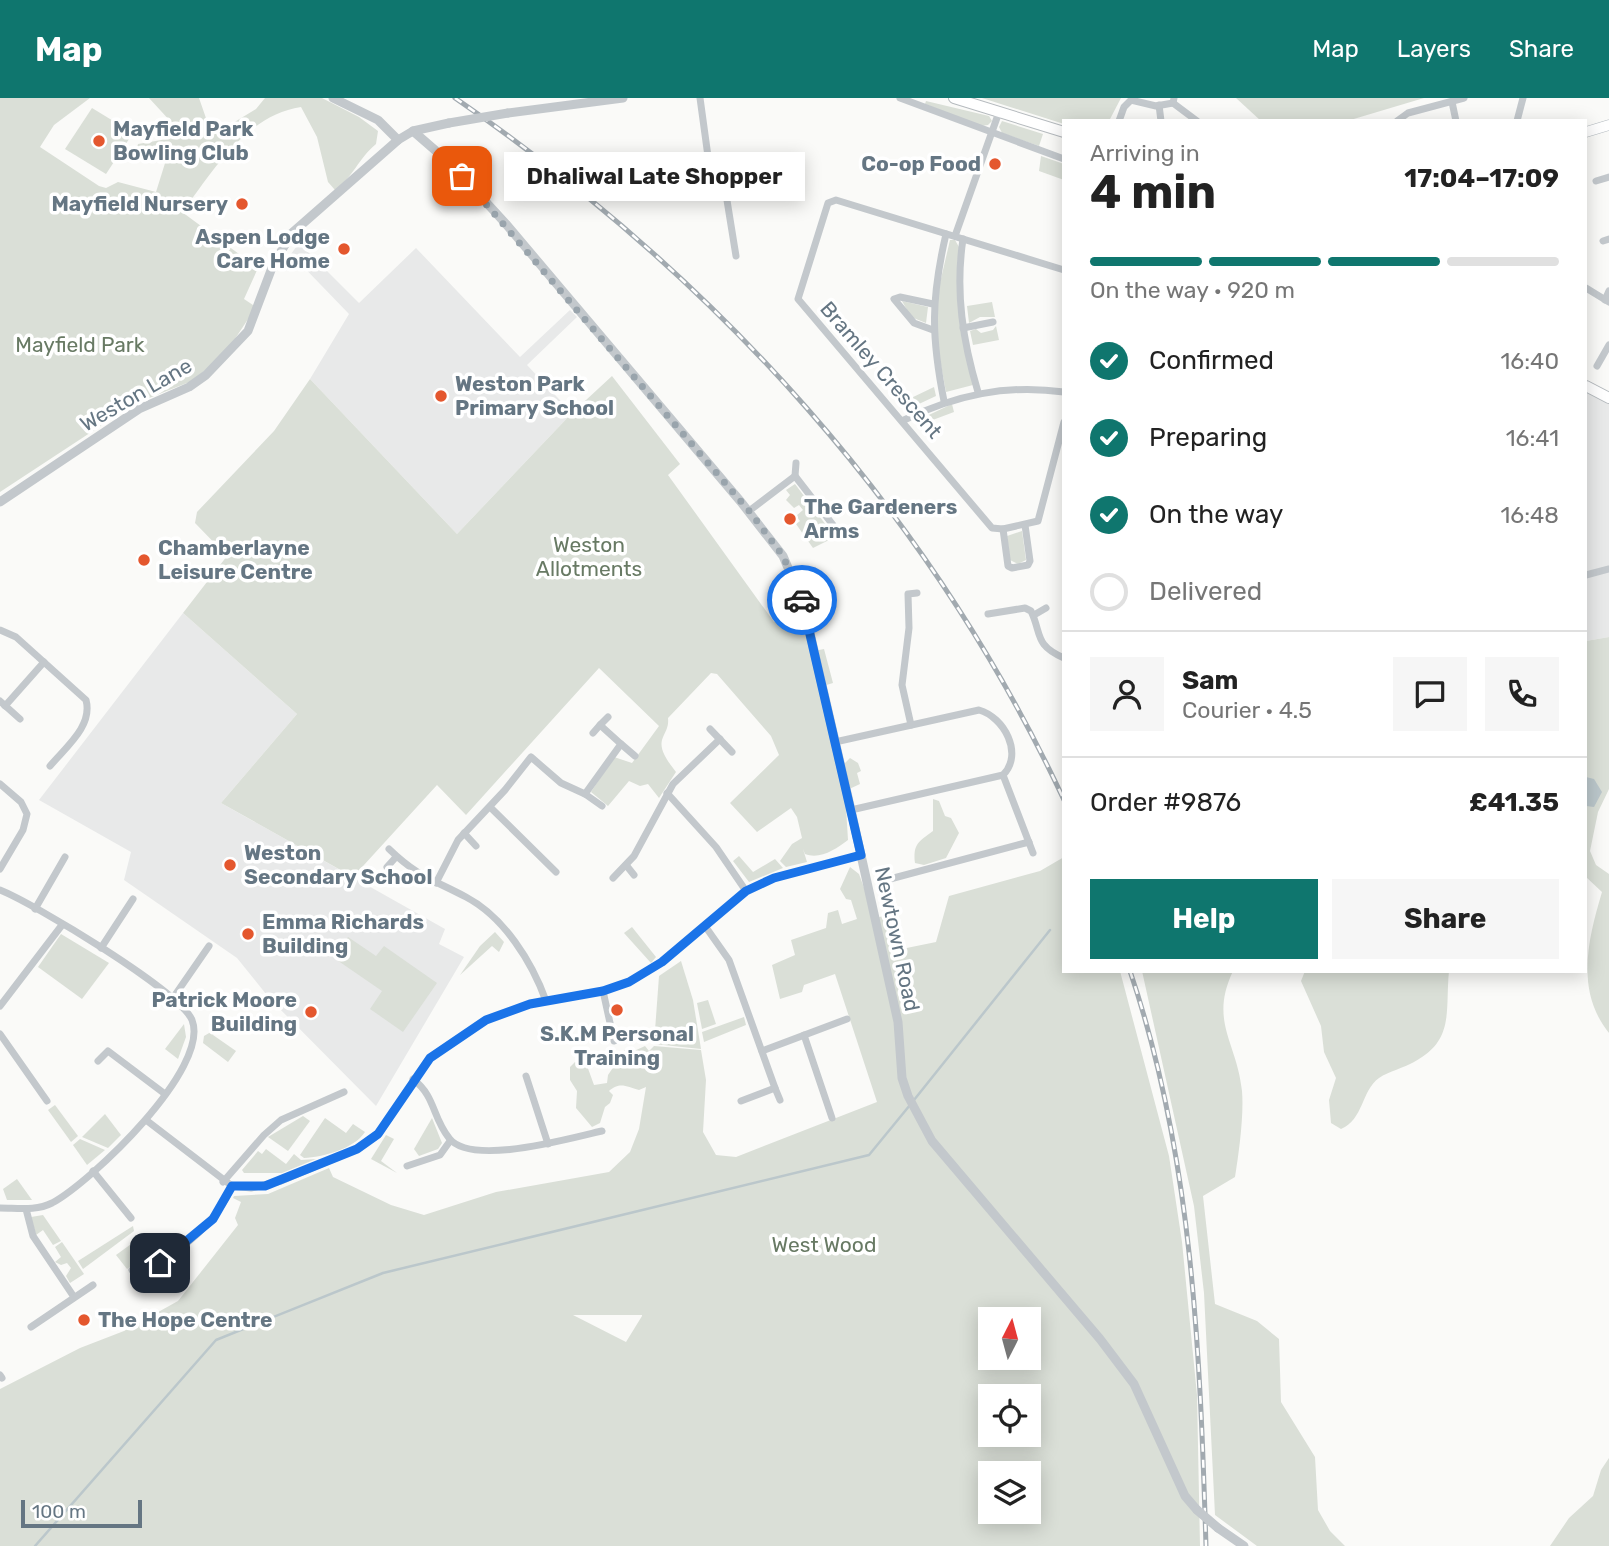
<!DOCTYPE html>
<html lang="en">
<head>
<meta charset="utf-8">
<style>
  :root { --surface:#fff; --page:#f6f6f6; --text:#222; --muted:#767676; --line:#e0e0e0; --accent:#0f766e }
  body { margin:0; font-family:Rubik,sans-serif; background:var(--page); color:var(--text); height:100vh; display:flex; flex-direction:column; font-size:26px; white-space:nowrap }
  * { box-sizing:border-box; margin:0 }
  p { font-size:23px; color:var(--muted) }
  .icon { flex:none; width:38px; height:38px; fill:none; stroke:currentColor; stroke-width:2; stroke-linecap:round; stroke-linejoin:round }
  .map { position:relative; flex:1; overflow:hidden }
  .sheet { position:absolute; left:1062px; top:21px; width:525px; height:854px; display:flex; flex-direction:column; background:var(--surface); border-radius:0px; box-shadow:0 4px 18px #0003 }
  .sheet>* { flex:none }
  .needle { width:46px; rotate:6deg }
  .buttons { position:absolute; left:978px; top:1209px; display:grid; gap:14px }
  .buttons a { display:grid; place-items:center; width:63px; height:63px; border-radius:0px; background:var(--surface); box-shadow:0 4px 18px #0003; font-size:35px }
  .scale { position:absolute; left:21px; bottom:18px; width:121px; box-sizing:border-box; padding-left:7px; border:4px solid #657683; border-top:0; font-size:19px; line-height:24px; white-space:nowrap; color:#657683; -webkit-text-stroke:5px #fff; paint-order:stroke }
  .pin { position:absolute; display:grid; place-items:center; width:60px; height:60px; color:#fff; margin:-30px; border-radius:14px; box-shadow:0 4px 10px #0006 }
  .courier { position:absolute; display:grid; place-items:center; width:70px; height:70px; margin:-35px; border:5px solid #1a73e8; border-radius:50%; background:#fff; color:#222; box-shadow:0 2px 9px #0007 }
  .bubble { position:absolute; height:49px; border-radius:0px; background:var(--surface); box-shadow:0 4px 18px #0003; font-size:23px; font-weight:700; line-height:49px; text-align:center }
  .summary em { font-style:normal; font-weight:700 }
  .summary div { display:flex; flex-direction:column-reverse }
  .summary { display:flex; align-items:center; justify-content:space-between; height:119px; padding:0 28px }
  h1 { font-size:46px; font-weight:700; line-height:52px }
  .bar { display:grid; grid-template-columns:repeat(4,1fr); gap:10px 7px; align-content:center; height:84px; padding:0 28px }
  .bar i { height:9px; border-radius:5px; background:var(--line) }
  .bar .on { background:var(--accent) }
  .bar p { grid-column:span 4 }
  .line { display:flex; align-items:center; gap:18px; padding:0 28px; border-top:2px solid var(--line) }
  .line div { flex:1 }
  .round { display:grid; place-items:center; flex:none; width:74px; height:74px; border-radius:0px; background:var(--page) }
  ol { padding:0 28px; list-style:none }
  li { display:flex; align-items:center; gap:21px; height:77px }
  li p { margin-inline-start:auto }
  li .icon { padding:7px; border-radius:50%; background:var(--accent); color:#fff; stroke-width:4 }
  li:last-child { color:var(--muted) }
  li i { width:38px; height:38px; border:4px solid var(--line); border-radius:50% }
  .primary-button { display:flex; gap:14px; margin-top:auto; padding:14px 28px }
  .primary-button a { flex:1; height:80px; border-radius:0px; background:var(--accent); color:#fff; font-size:28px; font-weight:700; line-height:80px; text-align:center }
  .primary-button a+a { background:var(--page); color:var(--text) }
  header { display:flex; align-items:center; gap:42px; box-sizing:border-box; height:98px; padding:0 35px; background:var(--accent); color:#fff }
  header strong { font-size:33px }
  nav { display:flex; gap:38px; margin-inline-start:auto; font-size:24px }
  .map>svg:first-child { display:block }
</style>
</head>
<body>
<header>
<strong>Map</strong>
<nav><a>Map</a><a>Layers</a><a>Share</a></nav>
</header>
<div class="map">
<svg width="1609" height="1448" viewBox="0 0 1609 1448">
  <rect width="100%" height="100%" fill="#fafaf8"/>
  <g fill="#e8e9e9">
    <polygon points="299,145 359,205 416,150 520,259 570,212 577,219 527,267 572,315 457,436 310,281 349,216 291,156"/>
    <polygon points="1586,290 1609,302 1609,539 1586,543"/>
    <polygon points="183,515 297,616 221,705 445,831 439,846 464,859 376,1008 270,901 237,860 124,782 131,754 39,702"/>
  </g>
  <g fill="#dadfd7" fill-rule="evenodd">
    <path d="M0 0H90L54 27 40 49 99 88 106 90 118 84 156 94 166 62 136 54 138 46 179 39 172 25 149 0H199L207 23 228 28 256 11 265 0H322L359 19 378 33 376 46C359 60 353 79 335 92L328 84 317 39 301 9C245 18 214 72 182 114L258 170 244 201 256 209 225 256 192 283 134 306 0 394Z"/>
    <polygon points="982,0 1121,0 1109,23 1064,23 1064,26"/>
    <polygon points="1236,0 1424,0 1347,23 1261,23"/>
    <polygon points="926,3 989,18 992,23 988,27 981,28 925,6"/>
    <polygon points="92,10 133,35 106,76 65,51"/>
    <polygon points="1002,23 1043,36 1039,48 1002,35 999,29"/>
    <polygon points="1041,58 1064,66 1064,82 1039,73"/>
    <polygon points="950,142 955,142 959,149 957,172 973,287 946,294 937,246 936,202"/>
    <polygon points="902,203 928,209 926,225 911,219"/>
    <polygon points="992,204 995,219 980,219 969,225 967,208"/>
    <polygon points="996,228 999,242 973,247 970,233 976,231 981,235 993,232"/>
    <path d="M612 278 680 366 668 377 774 524 804 509 814 553 824 551 833 585 823 588 840 670 850 660 858 665 861 673 857 675 860 686 845 693 848 742C836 751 820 762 805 756L803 751 807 764 786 769 780 763 792 746 802 740 797 719 791 710 757 734 730 705 779 657 771 638 717 576 711 575 668 620C669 630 665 633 662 642 659 653 670 666 676 674L659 700 648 686 640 688 629 683 608 708 591 694 614 659 632 665 659 628 599 570 466 717 437 687 353 779 221 705 297 616 183 515 227 458 195 425 197 414 274 333 310 281 457 436 572 315Z"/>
    <polygon points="934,289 936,298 906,312 896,300 903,295 909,301"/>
    <polygon points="952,306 954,314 930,323 932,326 923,334 914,324"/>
    <polygon points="795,386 835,439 813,450 796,426 800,423 796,418 803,412 799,407 794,410 786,402 790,397 786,392"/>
    <polygon points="1022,433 1026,462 1018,466 1010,462 1007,438"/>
    <path d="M1609 539V691L1598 714 1590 753 1596 767 1609 776V935C1575 893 1588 841 1602 794L1586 779V543Z"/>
    <path d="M933 701 939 703 945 718 951 720 959 735 946 760 924 767 915 765C913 746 918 744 933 733Z"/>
    <polygon points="739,758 753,774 775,761 783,770 749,784 733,763"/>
    <path d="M1064 759V873H1120L1169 1058 1182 1144 1197 1297 1200 1448H0V1291L80 1250 124 1233 178 1203 238 1127 235 1120 241 1104 233 1100 234 1098 268 1096 329 1070 333 1079 391 1107 424 1117 496 1094 609 1074 630 1054 639 1031 646 989 639 992C627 989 620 983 609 993L613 997 610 1005 605 1009 600 1025 592 1029 576 1010 577 993 570 982V969L575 964 586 965 594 987 607 985 608 977 625 952 632 954 645 948 649 953 654 948 701 952 706 982 703 1034 716 1057 736 1059 877 1004 835 876 804 887 802 894 780 901 772 867 795 857 791 842 826 830 828 815 838 812 842 826 857 821 851 802 846 801 840 791 850 769 859 776 875 820 884 818 892 853 936 844 949 798 1040 773ZM573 1217H642V1218L626 1244ZM990 1222H1029V1260H990ZM990 1298H1029V1337H990ZM990 1376H1029V1414H990Z"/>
    <polygon points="632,829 656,859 651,865 624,835"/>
    <polygon points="495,834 504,844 499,854 492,848 460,877 480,848"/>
    <polygon points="61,836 109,865 82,901 38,869"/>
    <polygon points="348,839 376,858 384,848 437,885 403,934 370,911 382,893 334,860"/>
    <polygon points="681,863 693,902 701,951 654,946 659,878"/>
    <path d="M1142 873H1233C1209 924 1237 944 1242 993 1244 1017 1239 1054 1235 1079L1203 1098 1215 1206 1257 1223 1279 1241 1281 1304 1315 1359 1318 1412 1330 1433 1345 1448H1257L1215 1417 1204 1195 1194 1108Z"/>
    <path d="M1305 873H1449C1445 913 1455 942 1414 964 1404 970 1389 973 1379 980 1361 993 1364 1021 1341 1031L1331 1025 1329 1002 1336 980 1324 954 1321 928 1301 883Z"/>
    <polygon points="708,902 716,926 702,931 697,905"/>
    <polygon points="744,919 746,927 704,944 702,934"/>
    <polygon points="184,926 186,939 178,961 165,951"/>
    <polygon points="216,931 213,937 236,953 228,964 203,945 204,938"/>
    <polygon points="55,1007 78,1038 71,1044 48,1012"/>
    <polygon points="105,1016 121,1037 108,1050 82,1039"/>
    <polygon points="303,1018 310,1023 288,1053 268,1039"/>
    <path d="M325 1020 346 1035 353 1026 365 1034C354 1051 323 1059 304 1060L300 1057Z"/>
    <polygon points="432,1020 442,1045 438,1051 419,1058 414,1051"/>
    <polygon points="386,1037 394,1041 381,1063 397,1075 371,1061"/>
    <polygon points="80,1041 105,1052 87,1067 73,1047"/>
    <polygon points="266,1051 286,1066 294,1056 301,1062 316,1061 282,1075 244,1075 242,1072 258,1053 262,1056"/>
    <polygon points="17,1081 32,1102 7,1102 3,1091"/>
    <polygon points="43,1117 61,1143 53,1147 43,1132 36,1137 31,1119"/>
    <polygon points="133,1128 134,1133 83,1171 78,1163"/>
    <polygon points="138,1141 149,1149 155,1162 143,1171 134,1166 127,1171 116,1157"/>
    <polygon points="62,1144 84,1176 70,1185 66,1178 71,1170 67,1165 61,1167 55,1164 61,1159 55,1149"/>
    <polygon points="1609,1360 1609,1448 1550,1448 1569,1420 1593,1398 1601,1372"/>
  </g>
  <polygon fill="#bbc7cb" points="1586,679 1594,681 1602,694 1594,709 1586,708"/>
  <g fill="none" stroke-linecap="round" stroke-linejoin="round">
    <g stroke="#bbc7cb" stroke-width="2.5">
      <polyline points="914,1002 1050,832"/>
      <polyline points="35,1448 216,1242 383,1175 869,1057 910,1007"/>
    </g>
    <defs>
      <polyline id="secondary" points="1586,34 1609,27"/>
      <g id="primary">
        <polyline points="954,0 1064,34"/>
        <polyline points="1586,288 1609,300"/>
      </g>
    </defs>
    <use href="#secondary" stroke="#b3babf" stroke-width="11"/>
    <use href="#primary" stroke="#b5babe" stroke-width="12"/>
    <g stroke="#c3c8cc" stroke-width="7">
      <polyline points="700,0 710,73 725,90 736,158"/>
      <polyline points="900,0 1064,61"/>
      <polyline points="1452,4 1456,23"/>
      <polyline points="1173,5 1197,23"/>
      <polyline points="1159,7 1161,23"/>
      <polyline points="1119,23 1124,9 1131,2 1156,8 1173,5 1174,0"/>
      <polyline points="1397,23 1408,15 1464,0"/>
      <polyline points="1517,23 1523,0"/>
      <polyline points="1596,83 1609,79"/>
      <polyline points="639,85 710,73"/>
      <polyline points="955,138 999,14"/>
      <path d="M963 141C955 194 963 244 978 294"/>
      <polyline points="1603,143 1609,141"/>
      <polyline points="1064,172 836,102 828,105 798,201 992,430 1003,431 1038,423 1064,324"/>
      <polyline points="1586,190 1609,204"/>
      <polyline points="1605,202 1609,193"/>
      <polyline points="963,230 993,224"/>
      <polyline points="933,232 914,225 894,201 900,199 933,206"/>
      <polyline points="1597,268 1609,247"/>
      <path d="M944 303C931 238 931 201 946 136"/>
      <path d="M904 322C956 297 1006 286 1064 294"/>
      <polyline points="795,378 796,365"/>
      <polyline points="749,413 795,378 833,427"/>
      <polyline points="1003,431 1008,468 1012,470 1028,467 1030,463 1025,427"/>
      <polyline points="1586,477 1609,471"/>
      <path d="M988 516 1025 510 1031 513C1042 536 1034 547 1064 560"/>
      <polyline points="1034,517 1046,510"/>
      <path d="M0 532 16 539 86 602C93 628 66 649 50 668"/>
      <polyline points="0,603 20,621"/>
      <polyline points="5,608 44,564"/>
      <polyline points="911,627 902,587 909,530 908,496 917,495"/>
      <polyline points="710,631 732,654"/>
      <polyline points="593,635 600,627"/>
      <path d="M835 644 979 612C1004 619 1024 656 1003 677L851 712"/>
      <polyline points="621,646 635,658"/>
      <polyline points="1003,677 1033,755"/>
      <polyline points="0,686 21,704 27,716 23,732 0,771"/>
      <polyline points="667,695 716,749 746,793"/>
      <polyline points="585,696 602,708"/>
      <polyline points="490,709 556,774"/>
      <polyline points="464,735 476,748"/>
      <path d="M389 751C418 779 432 781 466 799 504 819 532 864 546 903"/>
      <polyline points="626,767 634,777"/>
      <polyline points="387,769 396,759"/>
      <polyline points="613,780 634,758 673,686 720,641"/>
      <polyline points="890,781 1029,744"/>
      <polyline points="436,785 458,742 505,692 531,659 561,685 585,696 621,646 600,627 608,619"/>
      <path d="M0 792C33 805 180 893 192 922 211 970 91 1084 52 1105 36 1113 18 1110 0 1110"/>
      <polyline points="35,811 65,759"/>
      <polyline points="705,828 729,862 775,990 741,1003"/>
      <polyline points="101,850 133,801"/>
      <polyline points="603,893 614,943"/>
      <polyline points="173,900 209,848"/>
      <polyline points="0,908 62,827"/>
      <polyline points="0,936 47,1003"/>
      <polyline points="804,937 832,1020"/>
      <polyline points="762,953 847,921"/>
      <polyline points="98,963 108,953 165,996"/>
      <polyline points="526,978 548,1046"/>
      <path d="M413 981C436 999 432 1019 449 1040 471 1069 570 1040 602 1033"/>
      <polyline points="775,990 780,1002"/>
      <polyline points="146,1022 232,1088 251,1090 281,1083 357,1051 378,1036 430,960 486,922 530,906 603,893 629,884 662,864 746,793 774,780 861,757"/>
      <polyline points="407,1068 440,1057 450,1043"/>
      <polyline points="93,1073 131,1120"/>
      <polyline points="223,1084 264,1037 281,1022 344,994"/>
      <polyline points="26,1111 33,1138 74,1199"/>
      <path d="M132 1172 139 1181C174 1155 215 1130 232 1088"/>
      <polyline points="139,1181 145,1191"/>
      <polyline points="31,1229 93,1187"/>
      <polyline points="0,1277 2,1280"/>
    </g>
    <g stroke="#c3c8cc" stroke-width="9">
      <polyline points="333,0 378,22 398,42"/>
      <polyline points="508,15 623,0"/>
      <polyline points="413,33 451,66 506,126 741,404 783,458 803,505 851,712 898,924 902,980 908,998 932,1043 1100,1241 1134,1286 1185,1398 1197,1412"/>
      <polyline points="0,404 139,311 189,289 206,277 248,233 273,167 292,135 398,42 413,33 449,25"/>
      <polyline points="1218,1430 1244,1448"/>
    </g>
    <use href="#secondary" stroke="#fff" stroke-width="10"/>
    <use href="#primary" stroke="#fff" stroke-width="10"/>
    <defs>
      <g id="rail">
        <path d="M455 0C716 179 930 415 1064 702"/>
        <path d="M1130 873C1193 1059 1200 1254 1206 1448"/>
      </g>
    </defs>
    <use href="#rail" stroke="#a2aab0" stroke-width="5"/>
    <use href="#rail" stroke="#fff" stroke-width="2.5" stroke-dasharray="8" stroke-linecap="butt"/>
    <g stroke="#c3c8cc" stroke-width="9">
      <polyline points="449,25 508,15"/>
      <polyline points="1197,1412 1218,1430"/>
    </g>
  </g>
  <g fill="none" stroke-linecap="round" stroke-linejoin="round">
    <polyline stroke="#99a4ac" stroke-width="7" stroke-dasharray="0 12.6" points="462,78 750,414 783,458 802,502"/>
    <polyline stroke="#1a73e8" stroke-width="9" points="160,1165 213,1121 232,1088 265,1088 357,1051 378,1036 430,960 486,922 530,906 603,893 629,884 662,864 746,793 774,780 861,757 802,502"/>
  </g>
  <g fill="#e4572e" stroke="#fff" stroke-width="2.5">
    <circle cx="99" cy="43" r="7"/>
    <circle cx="995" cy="66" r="7"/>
    <circle cx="242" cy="106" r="7"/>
    <circle cx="344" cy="151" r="7"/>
    <circle cx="441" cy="298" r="7"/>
    <circle cx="790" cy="421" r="7"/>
    <circle cx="144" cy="462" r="7"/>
    <circle cx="230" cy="767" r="7"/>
    <circle cx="248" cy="836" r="7"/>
    <circle cx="617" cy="912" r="7"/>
    <circle cx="311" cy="914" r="7"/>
    <circle cx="84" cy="1222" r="7"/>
  </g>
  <g text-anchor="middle" stroke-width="7" stroke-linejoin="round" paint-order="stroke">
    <g font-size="21" font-weight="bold" fill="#657683" stroke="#fff" text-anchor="start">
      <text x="113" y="38">Mayfield Park<tspan x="113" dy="24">Bowling Club</tspan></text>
      <text x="981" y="73" text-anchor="end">Co-op Food</text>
      <text x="228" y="113" text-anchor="end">Mayfield Nursery</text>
      <text x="330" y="146" text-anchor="end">Aspen Lodge<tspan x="330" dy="24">Care Home</tspan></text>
      <text x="455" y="293">Weston Park<tspan x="455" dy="24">Primary School</tspan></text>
      <text x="804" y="416">The Gardeners<tspan x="804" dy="24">Arms</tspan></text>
      <text x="158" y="457">Chamberlayne<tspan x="158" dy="24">Leisure Centre</tspan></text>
      <text x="244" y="762">Weston<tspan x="244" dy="24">Secondary School</tspan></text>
      <text x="262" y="831">Emma Richards<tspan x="262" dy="24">Building</tspan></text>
      <text x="297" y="909" text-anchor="end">Patrick Moore<tspan x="297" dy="24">Building</tspan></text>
      <text x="617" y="943" text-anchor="middle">S.K.M Personal<tspan x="617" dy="24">Training</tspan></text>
      <text x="98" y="1229">The Hope Centre</text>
    </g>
    <g font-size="21" fill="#687a64" stroke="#fff">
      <text x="80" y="254">Mayfield Park</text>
      <text x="589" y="454">Weston<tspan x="589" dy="24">Allotments</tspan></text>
      <text x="824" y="1154">West Wood</text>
    </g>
    <g font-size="21" fill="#657683" stroke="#fff">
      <text transform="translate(881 272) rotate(49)" y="7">Bramley Crescent</text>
      <text transform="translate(136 297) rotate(-30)" y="7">Weston Lane</text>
      <text transform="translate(897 841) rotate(78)" y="7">Newtown Road</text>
    </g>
  </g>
</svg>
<div class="buttons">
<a><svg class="needle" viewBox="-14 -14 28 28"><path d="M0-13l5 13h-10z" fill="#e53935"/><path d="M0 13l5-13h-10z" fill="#767676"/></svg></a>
<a><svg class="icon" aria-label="locate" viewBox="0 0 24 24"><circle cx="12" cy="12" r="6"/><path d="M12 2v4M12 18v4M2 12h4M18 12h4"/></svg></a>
<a><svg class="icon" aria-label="layers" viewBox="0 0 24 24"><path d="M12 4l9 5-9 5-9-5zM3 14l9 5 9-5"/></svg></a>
</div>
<div class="scale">100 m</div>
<div class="pin" style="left:462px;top:78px;background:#ea580c"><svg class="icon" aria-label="bag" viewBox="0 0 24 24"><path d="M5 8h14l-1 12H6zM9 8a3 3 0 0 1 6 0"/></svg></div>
<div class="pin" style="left:160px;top:1165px;background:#1f2937"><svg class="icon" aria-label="home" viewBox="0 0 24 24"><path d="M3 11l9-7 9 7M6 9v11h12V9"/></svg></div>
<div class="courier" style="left:802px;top:502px"><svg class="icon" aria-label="car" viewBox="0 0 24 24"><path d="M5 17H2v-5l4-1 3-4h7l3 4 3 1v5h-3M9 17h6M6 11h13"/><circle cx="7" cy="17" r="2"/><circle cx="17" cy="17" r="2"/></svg></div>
<div class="bubble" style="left:504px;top:54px;width:301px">Dhaliwal Late Shopper</div>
<section class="sheet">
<div class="summary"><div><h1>4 min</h1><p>Arriving in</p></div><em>17:04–17:09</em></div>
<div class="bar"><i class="on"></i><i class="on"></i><i class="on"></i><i></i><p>On the way · 920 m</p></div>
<ol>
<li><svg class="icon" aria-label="check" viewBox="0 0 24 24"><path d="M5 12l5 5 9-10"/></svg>Confirmed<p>16:40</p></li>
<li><svg class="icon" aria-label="check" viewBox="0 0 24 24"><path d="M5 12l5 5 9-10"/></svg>Preparing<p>16:41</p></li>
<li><svg class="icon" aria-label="check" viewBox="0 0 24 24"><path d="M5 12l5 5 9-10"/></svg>On the way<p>16:48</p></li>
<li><i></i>Delivered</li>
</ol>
<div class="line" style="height:126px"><a class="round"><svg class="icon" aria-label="person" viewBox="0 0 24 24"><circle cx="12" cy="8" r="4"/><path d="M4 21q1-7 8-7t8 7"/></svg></a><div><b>Sam</b><p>Courier · 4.5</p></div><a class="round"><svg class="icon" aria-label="chat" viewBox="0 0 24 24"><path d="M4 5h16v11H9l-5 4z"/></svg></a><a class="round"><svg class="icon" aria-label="phone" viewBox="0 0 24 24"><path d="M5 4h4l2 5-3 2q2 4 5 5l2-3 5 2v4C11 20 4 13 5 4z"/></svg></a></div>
<div class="line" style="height:91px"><div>Order #9876</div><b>£41.35</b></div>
<div class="primary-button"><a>Help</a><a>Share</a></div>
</section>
</div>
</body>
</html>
